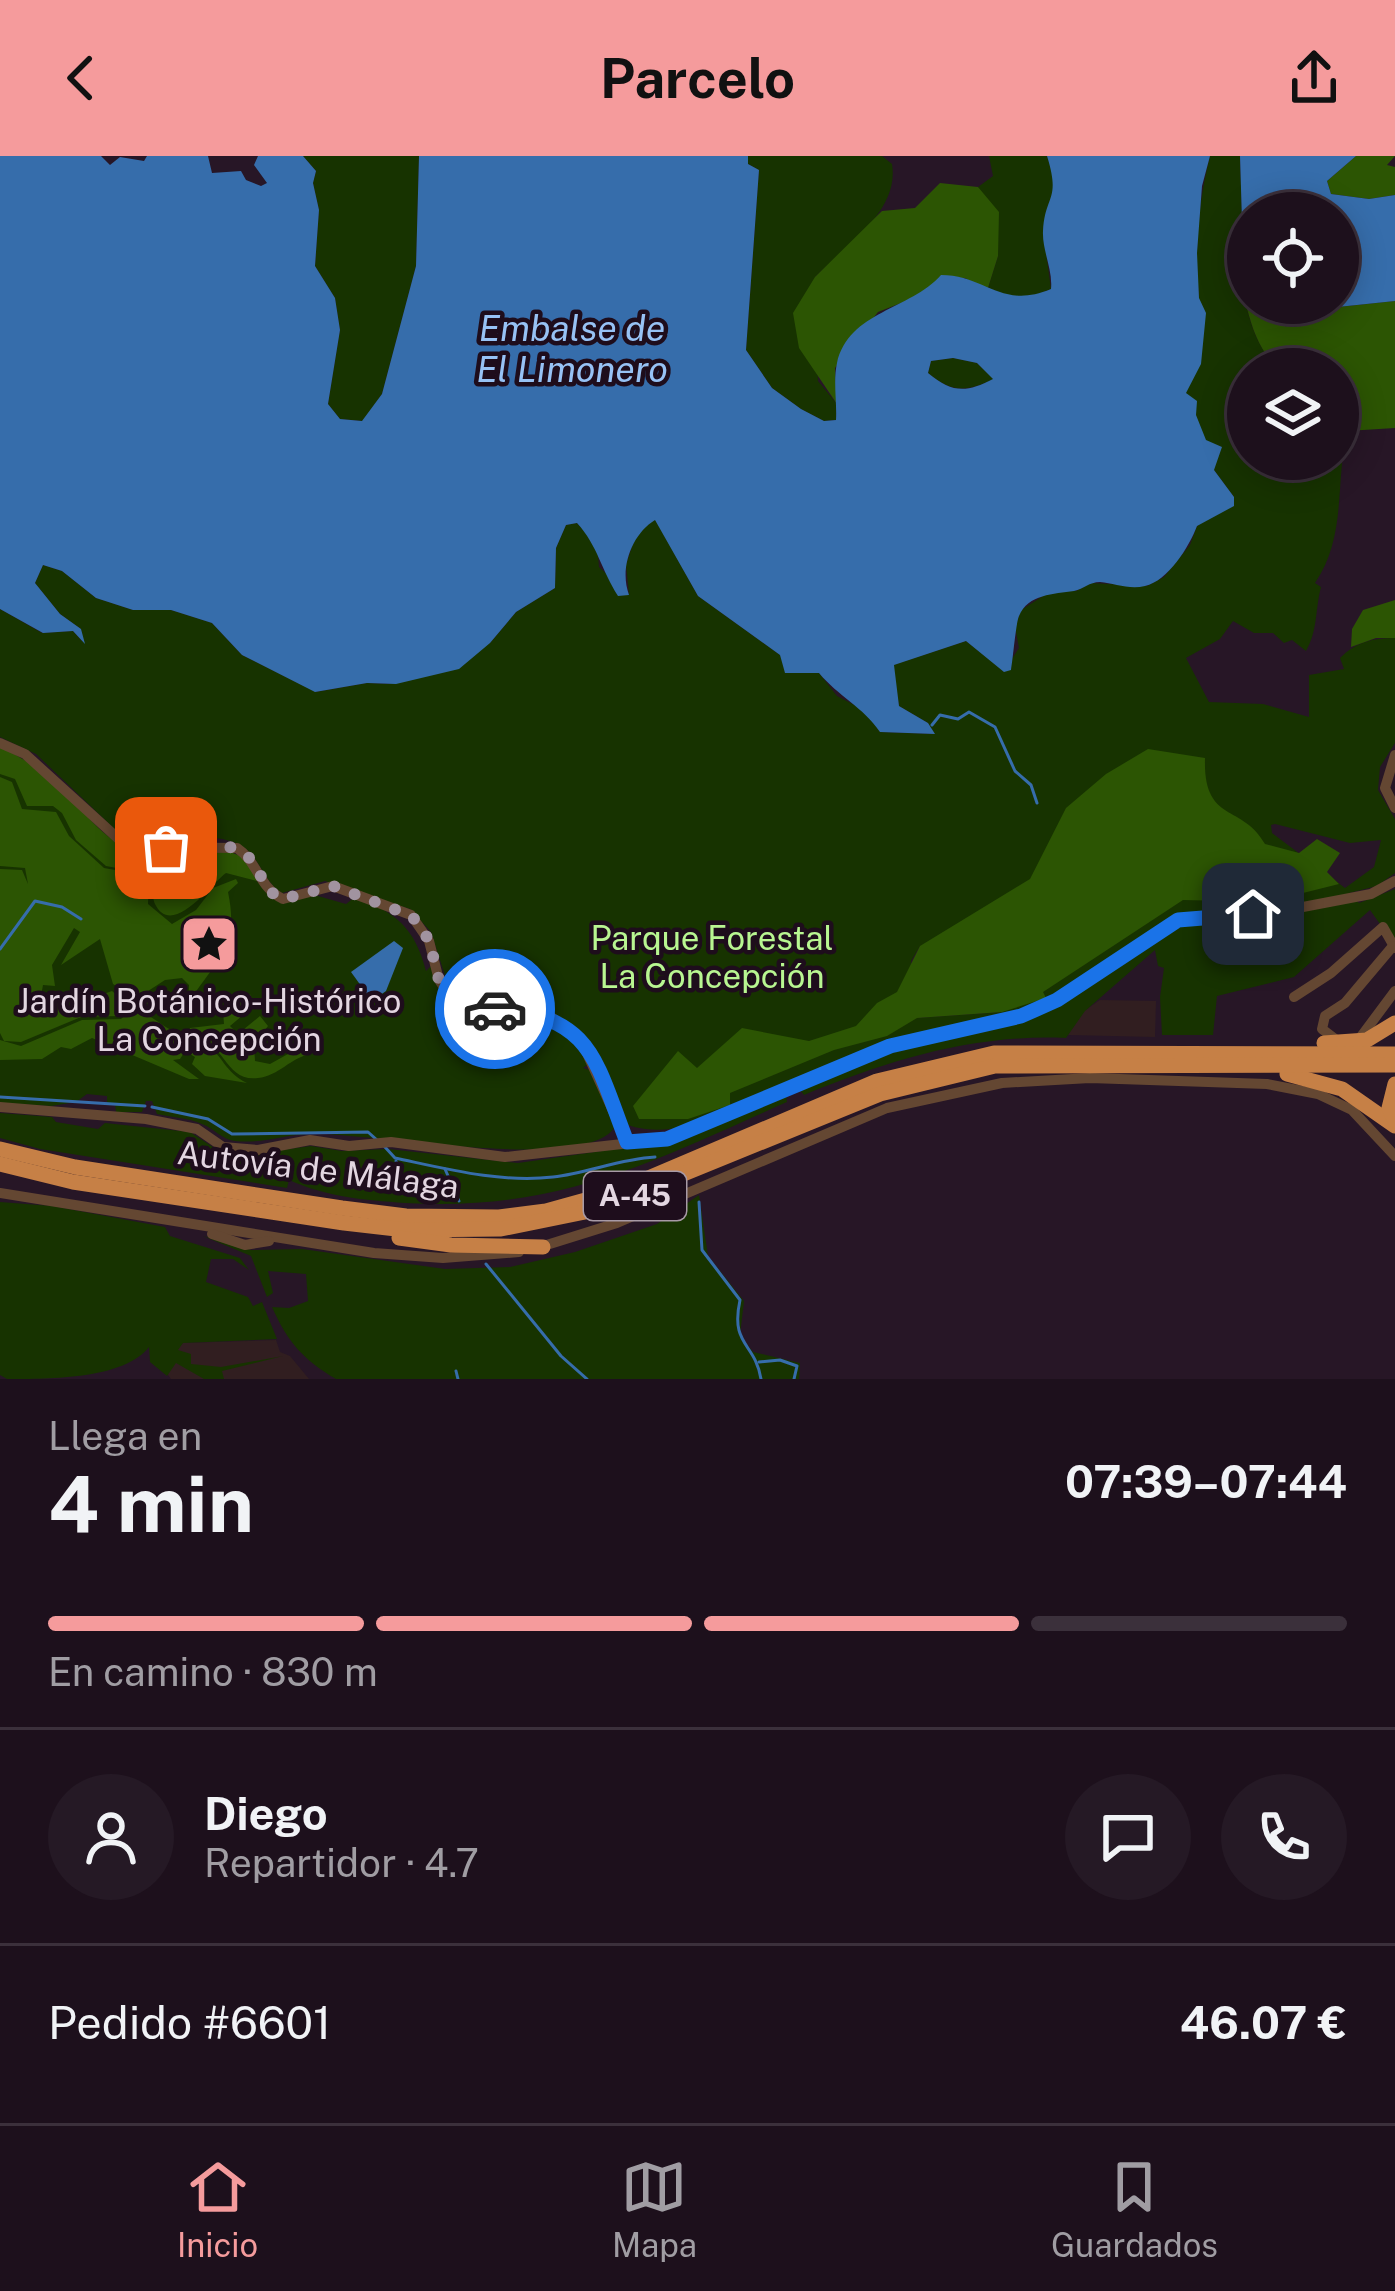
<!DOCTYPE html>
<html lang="es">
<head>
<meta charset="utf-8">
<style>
  :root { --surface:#1d101c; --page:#251925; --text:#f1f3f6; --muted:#a09da3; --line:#3b303b; --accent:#f59b9c }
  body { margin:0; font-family:"Public Sans",sans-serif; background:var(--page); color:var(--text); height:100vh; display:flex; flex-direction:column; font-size:45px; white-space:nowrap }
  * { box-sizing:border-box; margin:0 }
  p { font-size:39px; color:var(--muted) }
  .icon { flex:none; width:66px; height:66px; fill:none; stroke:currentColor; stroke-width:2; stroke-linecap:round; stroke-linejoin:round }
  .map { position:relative; height:1223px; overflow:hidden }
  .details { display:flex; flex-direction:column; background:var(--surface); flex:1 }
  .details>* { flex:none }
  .tools { position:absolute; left:1227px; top:36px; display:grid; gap:24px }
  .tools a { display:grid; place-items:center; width:132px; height:132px; border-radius:50%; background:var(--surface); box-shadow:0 6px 30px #0003,0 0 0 3px var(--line); font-size:60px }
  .pin { position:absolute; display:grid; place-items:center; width:102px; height:102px; color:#fff; margin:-51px; border-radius:24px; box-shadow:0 6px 18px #0006 }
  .courier { position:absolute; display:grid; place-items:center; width:120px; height:120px; margin:-60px; border:9px solid #1a73e8; border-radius:50%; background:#fff; color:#222; box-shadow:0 3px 15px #0007 }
  .headline em { font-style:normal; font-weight:700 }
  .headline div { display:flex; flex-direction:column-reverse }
  .headline { display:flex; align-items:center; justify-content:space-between; height:204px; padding:0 48px }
  h1 { font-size:78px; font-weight:700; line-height:90px }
  .bar { display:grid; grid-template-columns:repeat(4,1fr); gap:18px 12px; align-content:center; height:144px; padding:0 48px }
  .bar i { height:15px; border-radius:9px; background:var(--line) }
  .bar .selected { background:var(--accent) }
  .bar p { grid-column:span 4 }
  .line { display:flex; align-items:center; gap:30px; padding:0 48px; border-top:3px solid var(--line) }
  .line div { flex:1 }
  .round { display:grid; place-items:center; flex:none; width:126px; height:126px; border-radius:63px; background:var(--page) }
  header { display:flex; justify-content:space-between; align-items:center; height:156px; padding:0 48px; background:var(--accent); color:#111; font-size:54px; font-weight:700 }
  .dock { display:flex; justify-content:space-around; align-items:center; height:168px; border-top:3px solid var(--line); background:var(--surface); font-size:33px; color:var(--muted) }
  .dock a { display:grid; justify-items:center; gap:6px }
  .dock .selected { color:var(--accent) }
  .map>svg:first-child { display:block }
</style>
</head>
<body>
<header><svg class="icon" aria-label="back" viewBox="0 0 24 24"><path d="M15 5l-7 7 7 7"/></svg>Parcelo<svg class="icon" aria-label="share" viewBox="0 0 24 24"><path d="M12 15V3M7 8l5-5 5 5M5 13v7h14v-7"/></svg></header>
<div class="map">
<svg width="1395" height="1223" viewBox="0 0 1395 1223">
  <rect width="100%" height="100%" fill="#271626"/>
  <g fill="#311e20">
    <polygon points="1100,844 1156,845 1155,881 1068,879 1084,855"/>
    <polygon points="276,1184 280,1196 290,1200 309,1223 171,1223 154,1199 183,1187"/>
  </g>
  <g fill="#173300" fill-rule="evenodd">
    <polygon points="303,0 419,0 416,110 382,238 363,265 340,263 328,248 340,174 335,142 315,110 319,54 313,27 316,15"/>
    <path d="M748 0H882L892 8C900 55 845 91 815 121L818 225 837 248 836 264 824 265 801 253 772 232 746 194 759 14 748 8Z"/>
    <polygon points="989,0 1047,0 1056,28 1043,74 1051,133 1026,143 987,135 998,100 978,31 993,20"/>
    <path d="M1210 0H1240L1243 98 1225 102C1253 139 1241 174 1278 213H1248V303H1338V267L1347 275C1335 327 1347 380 1315 427L1321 431C1315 454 1318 474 1306 495L1292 484 1284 487 1273 477H1254L1233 465 1220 483 1186 502 1209 546 1263 548 1309 561V519L1344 513 1340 502C1356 486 1373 482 1395 482V587L1380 611 1378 634 1395 663V717L1377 730 1349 737 1359 747 1395 733V789L1370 754 1294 821 1217 840 1213 879H1162L1160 841 1164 812 1158 810 1155 794 1085 855 1066 882C973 878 889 904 804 939L799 933 902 891 998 870 1002 858C959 872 911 876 867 892 802 917 691 997 623 967 600 910 593 863 524 852 498 847 475 846 450 835L431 776 410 753 325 725 282 737C262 725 260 698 238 688 205 672 159 693 124 682L36 598 0 581V453L42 477 73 475 82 485 81 473 60 458 35 427 43 409 62 415 96 442 133 454H171L212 467 242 499 316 536 367 527 389 528 490 487 516 456 555 432 556 392 566 369 577 367 597 389 599 411 629 438 626 409 637 375 655 363 698 440 780 499 819 517 837 540 866 555 880 576 934 578 928 567 899 550 893 509 966 485 1004 515 1019 492 1015 471 1021 454 1051 435H1076L1091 427 1147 430 1164 421 1190 389 1197 370 1234 341 1214 314 1185 237C1211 188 1196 149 1197 96 1198 63 1202 31 1210 0ZM1275 668 1350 687 1381 684 1374 711 1345 732 1272 677 1271 669ZM920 790 1002 856 917 862 911 805Z"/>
    <path d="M953 202 977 207 994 223C966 236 952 237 928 217L931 205Z"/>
    <path d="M0 595 123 706 212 702 257 725 273 743 311 738 346 748 355 741C396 756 415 772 426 815L432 809C452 895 554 825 590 907L583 912 593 915 616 969C591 1020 362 975 309 978 282 979 262 988 235 985 221 983 215 973 202 968 189 962 171 961 157 958L152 945H146L142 956H116L115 948H107V940L87 938 76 946 51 950 0 947Z"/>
    <path d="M786 939 787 946C654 1005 560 1056 405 1047 364 1044 327 1041 289 1024L287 1032 40 993 0 982V957L52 961 56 966 98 973 105 967 190 976 222 997 245 999 311 990 342 995 388 993 518 1007 686 983Z"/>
    <path d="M699 1039 708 1100 744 1145 740 1179 753 1196 800 1207 799 1223H336C303 1204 287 1185 272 1151L289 1152 308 1145 306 1118 268 1115 273 1137 267 1141 251 1100 203 1080 251 1094 302 1093 445 1113 510 1111 575 1096 657 1068Z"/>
    <path d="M0 1046 52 1050 165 1071 170 1080 240 1102 249 1114 233 1103H211L206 1126 248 1141 253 1150 262 1146 277 1183 183 1187 178 1194 191 1198V1208L221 1211 283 1200 222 1215 224 1223H204L176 1207 167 1220 150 1206 149 1191C124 1223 52 1223 7 1223L0 1219Z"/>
  </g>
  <g fill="#2c5503">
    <polygon points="1356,0 1395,0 1387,9 1395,11 1395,39 1369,43 1331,38 1327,25"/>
    <polygon points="940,27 978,31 999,56 998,100 987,135 965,122 878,156 835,212 837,248 799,192 793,157 815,121 882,55 915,52"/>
    <path d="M1243 98 1248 105V147H1287L1309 154 1395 145V272L1347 275 1338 267V213H1278C1241 174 1253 138 1225 101Z"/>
    <polygon points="1395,444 1395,482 1376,482 1351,491 1352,473 1363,454"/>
    <path d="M0 591C23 602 44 615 62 633 84 655 102 683 133 694 171 707 244 670 257 725L226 717C211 728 172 783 155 748 151 741 155 727 154 719L106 710 76 684 62 657 53 650H27L15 623 0 618Z"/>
    <path d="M1148 593 1205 602C1203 668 1242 647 1265 688L1299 697 1317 683 1340 697 1327 716 1339 728 1267 746 1183 744 1043 836 1046 842 1002 856 917 862 887 880 834 894 730 937V949L688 963H639L633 950 678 895 697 912 742 872 809 885 856 870 877 847 897 836 920 790 1030 723 1066 652 1106 618Z"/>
    <path d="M0 621 12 626 22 653 56 656 69 680 104 712 149 720 148 748 172 768 196 754 213 732 236 723 238 727 228 736C240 794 216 802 188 848L189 829 182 822 165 824 145 837 149 848 132 847 126 836 113 828 100 783 61 809 80 776 74 772 52 809 55 830 43 829 41 840 48 842 57 835 67 851 112 835 127 848 119 860 81 861 21 886 4 885 0 877V713L22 714 28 728 25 712 0 710Z"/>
    <path d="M250 838 255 849 230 870 238 878 260 860 268 870 254 889 255 905 270 908 297 893 311 898C291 901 279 920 258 922 224 926 228 887 188 877L190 872 224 868 223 855H232L231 847 239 848 243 840Z"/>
    <path d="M132 853C151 858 159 868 176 877 185 882 196 881 205 887 222 898 225 917 247 927L205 920 192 908 195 901 185 895 180 903 173 904 199 923H189L92 882 71 893 61 891 42 903 0 904V884L21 890 82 864 121 863Z"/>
  </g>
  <g fill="#366dab" fill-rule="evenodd">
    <path d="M0 0H101L110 9 120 1 144 5 147 0H208L212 17 241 15 246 24 261 30 267 27 254 9 258 0H303L316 15 313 27 319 54 315 110 335 142 340 174 328 248 340 263 362 265 382 238 416 110 419 0H748V8L759 14 746 194 772 232 801 253 824 265 836 264C837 245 833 225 837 207 849 155 910 154 941 119 986 119 1001 154 1051 133 1053 113 1042 95 1043 75 1045 38 1061 45 1047 0H1210L1202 30 1197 97 1199 142 1206 157 1201 208 1186 237 1197 245 1196 259 1206 284 1222 291 1214 314 1234 341V350L1197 370C1189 391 1168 425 1145 430 1129 434 1114 427 1100 426 1089 426 1084 433 1074 435 1054 438 1028 438 1019 460 1016 466 1013 503 1011 514L1004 516 966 485 894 509 899 550 928 567 935 578 880 576C863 551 838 540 819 517H785L780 499 698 440 655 364C632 378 619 412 629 439L618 440C601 414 598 390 577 367L566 369 556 392 555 432 516 456 490 487 459 513 396 528 367 527 315 536 242 499 212 467 171 454H133L96 442 62 415 43 409 35 427 60 458 81 473 85 488 73 475 43 477 0 453ZM953 202 977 207 993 223C966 237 952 237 928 217L931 205Z"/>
    <polygon points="1240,0 1356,0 1327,25 1331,38 1369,43 1395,39 1395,145 1309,154 1287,147 1338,147 1338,57 1248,57 1248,105 1243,98"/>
    <polygon points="394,785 403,792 386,835 372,845 351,816"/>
  </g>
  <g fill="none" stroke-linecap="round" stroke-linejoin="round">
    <g stroke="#366dab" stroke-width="3">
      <polyline points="932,569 940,559 958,563 969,556 995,571 1015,615 1031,629 1037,647"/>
      <polyline points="0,793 35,745 62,751 81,763"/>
      <polyline points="0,941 145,950"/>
      <polyline points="152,951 208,963 232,978 368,976 377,984"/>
      <path d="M384 990 395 1002C447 1013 500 1027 553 1021 588 1017 619 1003 655 1001"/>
      <polyline points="396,1005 407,1037"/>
      <polyline points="445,1013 459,1045"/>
      <path d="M699 1046 702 1094 740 1144C730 1190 755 1186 761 1223"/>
      <polyline points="486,1108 561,1200 587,1223"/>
      <polyline points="759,1206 780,1204 797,1210 794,1223"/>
      <polyline points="456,1215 458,1223"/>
    </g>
    <g stroke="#644732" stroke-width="10">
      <path d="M0 587 25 598 123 687 137 691 237 692C258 706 259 732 283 743L333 730 411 759 429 785 439 824 449 839 483 852 550 860 580 882 627 986"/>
      <polyline points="1395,599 1385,632 1395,652"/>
      <polyline points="1294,841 1331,817 1383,771 1395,792"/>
      <polyline points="1339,886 1322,873 1325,860 1345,847 1393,790"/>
      <polyline points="1357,886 1395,835"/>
      <polyline points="0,951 146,963 197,973 223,991 258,994 310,984 349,990 391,986 505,1001 667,983 890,890 1021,860 1057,844 1177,764 1282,755 1371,738 1395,725"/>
      <polyline points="0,1037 374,1097 443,1102 519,1096"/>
      <polyline points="212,1078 245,1089 269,1085"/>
      <polyline points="537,1092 617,1067 887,952 1002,927 1090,922 1267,928 1318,938 1352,954 1395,1000"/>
    </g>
    <g stroke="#c68046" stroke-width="15">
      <polyline points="1324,887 1367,884 1395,867"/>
      <polyline points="1287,918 1342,933 1395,970"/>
      <polyline points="1395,928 1389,952 1395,965"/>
      <polyline points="0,993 75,1011 342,1052 406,1060 499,1061 546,1055 618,1035 877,925 994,897 1395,898"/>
      <polyline points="0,1008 73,1026 344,1067 405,1074 501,1073 595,1054 880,938 995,910 1395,909"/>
      <polyline points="399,1082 451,1089 543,1091"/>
    </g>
  </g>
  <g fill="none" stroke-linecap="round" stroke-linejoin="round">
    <path stroke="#a193a0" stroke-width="12" stroke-dasharray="0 21.6" d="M166 692C198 689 240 679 258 714 265 729 267 736 283 743L333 730 412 760 429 784 439 824 448 839 468 849 495 853"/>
    <path stroke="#1a73e8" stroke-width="15" d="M495 853C593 860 595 904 627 986L667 983 890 890 1021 860 1057 844 1178 764 1253 758"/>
  </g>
  <defs>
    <symbol id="sight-square" viewBox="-11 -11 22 22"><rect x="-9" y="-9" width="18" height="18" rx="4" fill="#f59b9c" stroke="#1e0d1c"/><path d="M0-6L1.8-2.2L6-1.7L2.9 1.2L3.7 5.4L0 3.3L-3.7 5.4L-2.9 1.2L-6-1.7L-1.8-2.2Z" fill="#111"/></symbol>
  </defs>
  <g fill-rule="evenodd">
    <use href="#sight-square" x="176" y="755" width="66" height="66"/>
  </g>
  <g text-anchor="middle" stroke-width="9" stroke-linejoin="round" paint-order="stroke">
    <rect fill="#1e0d1c" stroke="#a89aa6" stroke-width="3" x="584" y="1016" width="102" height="48" rx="9"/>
    <g font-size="30" font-weight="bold" fill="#e3d6e1">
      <text x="635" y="1050">A-45</text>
    </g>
    <g font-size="33" fill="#b8f691" stroke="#1e0d1c">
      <text x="712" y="794">Parque Forestal<tspan x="712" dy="38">La Concepción</tspan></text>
    </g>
    <g font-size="33" fill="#e3d6e1" stroke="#1e0d1c">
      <text x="209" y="857">Jardín Botánico-Histórico<tspan x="209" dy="38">La Concepción</tspan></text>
    </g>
    <g font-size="33" fill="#e3d6e1" stroke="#1e0d1c">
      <text transform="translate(318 1013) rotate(7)" y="12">Autovía de Málaga</text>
    </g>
    <g font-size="36" font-style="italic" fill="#97c2f5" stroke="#1e0d1c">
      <text x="572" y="185">Embalse de<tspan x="572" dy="41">El Limonero</tspan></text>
    </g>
  </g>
</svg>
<div class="tools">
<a><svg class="icon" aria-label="locate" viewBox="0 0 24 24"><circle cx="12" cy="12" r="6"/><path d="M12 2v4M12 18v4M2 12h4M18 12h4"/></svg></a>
<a><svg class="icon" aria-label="layers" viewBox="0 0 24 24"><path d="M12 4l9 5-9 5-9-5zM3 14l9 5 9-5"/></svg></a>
</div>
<div class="pin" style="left:166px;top:692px;background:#ea580c"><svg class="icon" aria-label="bag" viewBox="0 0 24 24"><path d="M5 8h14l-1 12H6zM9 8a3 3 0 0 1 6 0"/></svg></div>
<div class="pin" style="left:1253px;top:758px;background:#1f2937"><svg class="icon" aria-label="home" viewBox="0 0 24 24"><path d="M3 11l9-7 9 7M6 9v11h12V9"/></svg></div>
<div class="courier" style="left:495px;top:853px"><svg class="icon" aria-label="car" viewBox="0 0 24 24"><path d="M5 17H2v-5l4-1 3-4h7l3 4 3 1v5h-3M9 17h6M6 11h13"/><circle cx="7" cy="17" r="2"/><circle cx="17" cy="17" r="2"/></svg></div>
</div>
<section class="details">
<div class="headline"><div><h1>4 min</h1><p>Llega en</p></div><em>07:39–07:44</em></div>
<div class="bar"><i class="selected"></i><i class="selected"></i><i class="selected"></i><i></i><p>En camino · 830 m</p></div>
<div class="line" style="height:216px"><a class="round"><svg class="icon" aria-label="person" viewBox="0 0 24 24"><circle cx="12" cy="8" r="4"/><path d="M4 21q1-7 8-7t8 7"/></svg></a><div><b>Diego</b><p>Repartidor · 4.7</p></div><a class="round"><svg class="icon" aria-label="chat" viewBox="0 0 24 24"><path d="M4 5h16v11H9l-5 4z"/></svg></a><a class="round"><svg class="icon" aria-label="phone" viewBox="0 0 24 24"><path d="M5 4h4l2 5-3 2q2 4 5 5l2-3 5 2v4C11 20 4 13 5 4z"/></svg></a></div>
<div class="line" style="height:156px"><div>Pedido #6601</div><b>46.07 €</b></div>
</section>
<nav class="dock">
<a class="selected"><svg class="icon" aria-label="home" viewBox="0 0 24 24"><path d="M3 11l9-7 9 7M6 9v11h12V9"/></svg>Inicio</a>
<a><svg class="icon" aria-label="map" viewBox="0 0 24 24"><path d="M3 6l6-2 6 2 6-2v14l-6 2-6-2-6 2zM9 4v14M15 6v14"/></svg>Mapa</a>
<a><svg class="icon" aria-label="saved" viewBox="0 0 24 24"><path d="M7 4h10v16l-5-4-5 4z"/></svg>Guardados</a>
</nav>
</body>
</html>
